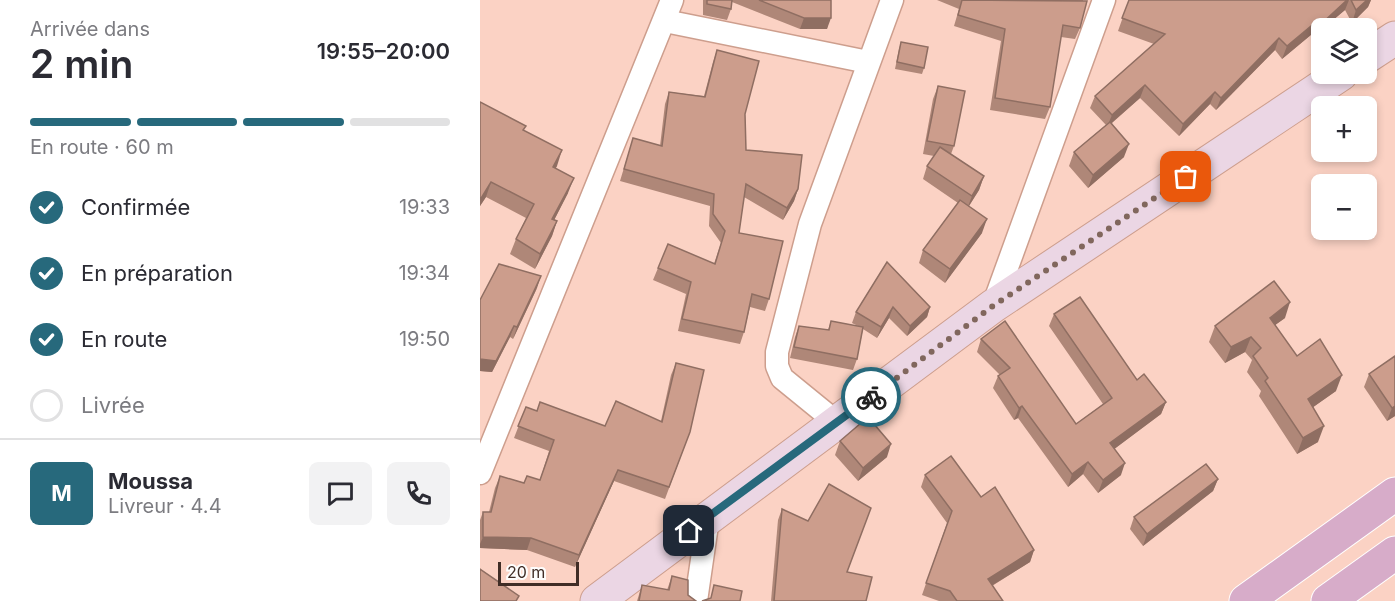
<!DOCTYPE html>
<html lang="fr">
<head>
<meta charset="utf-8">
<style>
  :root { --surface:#fff; --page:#f2f2f3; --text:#2b2b33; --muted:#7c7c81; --line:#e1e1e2; --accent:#27697c }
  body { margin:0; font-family:Inter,sans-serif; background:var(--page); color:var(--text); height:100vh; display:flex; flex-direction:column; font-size:22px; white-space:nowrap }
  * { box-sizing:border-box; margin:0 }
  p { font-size:20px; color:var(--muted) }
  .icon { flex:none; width:33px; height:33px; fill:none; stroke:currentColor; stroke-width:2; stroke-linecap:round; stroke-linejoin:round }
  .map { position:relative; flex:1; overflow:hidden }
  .drawer { display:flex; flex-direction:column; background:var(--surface); width:480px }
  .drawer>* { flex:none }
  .fabs { position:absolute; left:831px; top:18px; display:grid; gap:12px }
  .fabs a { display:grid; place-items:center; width:66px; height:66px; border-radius:9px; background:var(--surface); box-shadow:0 3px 9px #0003; font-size:30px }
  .scale { position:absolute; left:18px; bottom:15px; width:81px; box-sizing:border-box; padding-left:6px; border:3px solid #402d26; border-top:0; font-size:16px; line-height:21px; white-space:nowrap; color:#402d26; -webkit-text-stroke:4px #fdfdfd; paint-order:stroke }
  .pin { position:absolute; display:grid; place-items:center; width:51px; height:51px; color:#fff; margin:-26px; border-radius:12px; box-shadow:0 3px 9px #0006 }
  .courier { position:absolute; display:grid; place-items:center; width:60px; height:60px; margin:-30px; border:4px solid #27697c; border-radius:50%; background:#fff; color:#222; box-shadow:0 2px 8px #0007 }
  .head em { font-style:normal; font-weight:600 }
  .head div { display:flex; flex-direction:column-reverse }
  .head { display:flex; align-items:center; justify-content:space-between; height:102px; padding:0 30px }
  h1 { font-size:39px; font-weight:600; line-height:45px }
  .bar { display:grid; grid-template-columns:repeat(4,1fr); gap:9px 6px; align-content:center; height:72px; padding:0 30px }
  .bar i { height:8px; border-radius:4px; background:var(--line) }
  .bar .active { background:var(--accent) }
  .bar p { grid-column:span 4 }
  .line { display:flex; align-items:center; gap:15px; padding:0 30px; border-top:2px solid var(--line) }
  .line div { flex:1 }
  .round { display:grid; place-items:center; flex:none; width:63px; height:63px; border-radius:9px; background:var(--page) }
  ol { padding:0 30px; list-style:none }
  li { display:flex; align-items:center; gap:18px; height:66px }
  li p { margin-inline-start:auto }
  li .icon { padding:6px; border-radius:50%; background:var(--accent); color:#fff; stroke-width:4 }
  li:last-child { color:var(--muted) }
  li i { width:33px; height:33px; border:3px solid var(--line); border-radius:50% }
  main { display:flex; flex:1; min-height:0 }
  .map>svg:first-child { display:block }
</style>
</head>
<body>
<main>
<section class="drawer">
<div class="head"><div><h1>2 min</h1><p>Arrivée dans</p></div><em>19:55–20:00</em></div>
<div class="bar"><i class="active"></i><i class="active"></i><i class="active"></i><i></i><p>En route · 60 m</p></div>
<ol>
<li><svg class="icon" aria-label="check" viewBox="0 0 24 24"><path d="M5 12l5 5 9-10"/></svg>Confirmée<p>19:33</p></li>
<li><svg class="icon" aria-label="check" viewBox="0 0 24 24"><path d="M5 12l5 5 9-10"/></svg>En préparation<p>19:34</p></li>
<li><svg class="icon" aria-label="check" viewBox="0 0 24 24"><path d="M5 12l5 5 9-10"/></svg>En route<p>19:50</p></li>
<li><i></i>Livrée</li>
</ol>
<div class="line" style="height:108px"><b class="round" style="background:var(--accent);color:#fff">M</b><div><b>Moussa</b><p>Livreur · 4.4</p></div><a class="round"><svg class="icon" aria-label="chat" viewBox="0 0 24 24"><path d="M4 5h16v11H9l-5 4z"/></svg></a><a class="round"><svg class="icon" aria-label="phone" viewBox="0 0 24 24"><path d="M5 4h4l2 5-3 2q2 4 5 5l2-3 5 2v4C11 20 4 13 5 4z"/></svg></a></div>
</section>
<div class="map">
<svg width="915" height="601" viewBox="0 0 915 601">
  <rect width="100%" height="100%" fill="#fbd2c4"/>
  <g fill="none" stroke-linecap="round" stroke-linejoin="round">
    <defs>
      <g id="street">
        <polyline points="185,21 388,62"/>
        <polyline points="513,306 624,0"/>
        <polyline points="356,422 302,378 297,366 297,352 330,224 412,0"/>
        <polyline points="0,473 192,0"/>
        <polyline points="216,601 228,518"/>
      </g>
      <g id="secondary">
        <polyline points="886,57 915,38"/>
        <polyline points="117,601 513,306 861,74"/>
      </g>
      <g id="primary">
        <polyline points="766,601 915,494"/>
        <polyline points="848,601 915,553"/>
      </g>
    </defs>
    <use href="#street" stroke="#cd9e8d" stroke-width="25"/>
    <use href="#secondary" stroke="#cd9e8d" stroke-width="35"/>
    <use href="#primary" stroke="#fff" stroke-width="35"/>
    <use href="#street" stroke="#fff" stroke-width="22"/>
    <use href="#secondary" stroke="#ebd6e4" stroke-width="33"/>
    <use href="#primary" stroke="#d7acc9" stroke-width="33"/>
  </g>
  <g fill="#af8778">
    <polygon points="223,0 351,0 347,29 320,29 252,2 251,9 247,20 223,15"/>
    <polygon points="457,0 603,0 600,28 595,39 581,37 570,107 565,119 510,110 521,41 474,26 479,9"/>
    <polygon points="649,0 891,0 888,7 872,23 865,10 842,28 842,31 835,37 832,34 802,59 795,50 736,110 730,104 699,136 660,98 632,123 644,157 608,188 589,166 594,152 626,125 610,108 615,96 674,44 638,31"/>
    <polygon points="421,42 444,68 442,74 415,69 419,49"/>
    <polygon points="237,50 265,114 266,150 318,189 314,201 303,220 264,197 259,233 289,299 285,311 270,307 264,332 260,344 198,331 206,294 173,280 178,268 234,264 241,243 229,226 230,206 140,181 153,138 180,146 185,104 189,92 224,96 233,62"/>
    <polygon points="458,86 474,146 471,154 504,176 499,190 489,206 502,233 465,283 439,263 443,250 478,203 443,179 447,166 454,156 443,154 453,99"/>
    <polygon points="0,102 44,131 77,166 75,168 88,193 74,220 77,221 72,236 55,269 30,254 36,239 46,218 6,197 0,206"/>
    <polygon points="407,262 450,307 447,317 427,336 409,318 397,338 383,329 377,359 373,370 310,358 315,337 319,326 348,330 351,321 378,326 372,323 376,312"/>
    <polygon points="57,288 33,339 30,337 12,372 0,371"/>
    <polygon points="574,314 686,402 681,414 634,449 641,475 618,493 603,474 588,487 538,418 534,420 513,388 518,376 520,375 497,352 501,339 596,424 623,404 569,326"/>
    <polygon points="805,318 795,325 817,356 856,391 833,407 838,442 817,454 779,396 781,391 767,372 772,360 765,352 745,363 729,342 735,326"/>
    <polygon points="915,356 915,416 907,421 884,387 889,374"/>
    <polygon points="196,363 210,432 185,499 134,481 95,567 47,550 0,548 0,520 3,512 9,512 15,488 20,476 44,483 60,480 69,451 34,438 46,407 57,411 125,426 181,421 191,375"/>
    <polygon points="360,441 407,457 378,481 355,455"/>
    <polygon points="445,475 501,497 554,550 550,562 512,586 523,601 459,601 442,595 467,523 441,487"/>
    <polygon points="738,479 733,491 663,546 650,529 654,517"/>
    <polygon points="302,509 367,572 386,601 291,601 298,520"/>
    <polygon points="192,576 208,595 216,601 157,601 162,585 187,590"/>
  </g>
  <g fill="#8f6e62">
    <polygon points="867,0 869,0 865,10 844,28 842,28 842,31 835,37 840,25"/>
    <polygon points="887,0 891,0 888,7 872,23 876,10"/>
    <polygon points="324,18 351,18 347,29 320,29"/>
    <polygon points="837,21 832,34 802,59 807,46"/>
    <polygon points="799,38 795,50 736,110 741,98"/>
    <polygon points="665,85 660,98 627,127 632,115"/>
    <polygon points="735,92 730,104 699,136 703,124"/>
    <polygon points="649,144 644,157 608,188 613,175"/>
    <polygon points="82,150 77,166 68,182 73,167"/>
    <polygon points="504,176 499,190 487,209 492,196"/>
    <polygon points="94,178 88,193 67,234 72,219"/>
    <polygon points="11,182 6,197 0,206 0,200"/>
    <polygon points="318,189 314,201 303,220 307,208"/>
    <polygon points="507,219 502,233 465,283 470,269"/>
    <polygon points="77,221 72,236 55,269 60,254"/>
    <polygon points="61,276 57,288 33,339 37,327"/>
    <polygon points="810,302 805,318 784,333 790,318"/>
    <polygon points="413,307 409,318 397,338 401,327"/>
    <polygon points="450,307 447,317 427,336 430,326"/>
    <polygon points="34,326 30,337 12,372 0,371 0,359"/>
    <polygon points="771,337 765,352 745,363 751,347"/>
    <polygon points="862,375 856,391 822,415 828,399"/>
    <polygon points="686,402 681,414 625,456 630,443"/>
    <polygon points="542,406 538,418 534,420 539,408"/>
    <polygon points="915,406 915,416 907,421 912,408"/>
    <polygon points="844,426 838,442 817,454 823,438"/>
    <polygon points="411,444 407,457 378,481 383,468"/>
    <polygon points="608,462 603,474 588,487 592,474"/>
    <polygon points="645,463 641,475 618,493 623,480"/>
    <polygon points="138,470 134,481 95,567 99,555"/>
    <polygon points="738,479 733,491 663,546 667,534"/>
    <polygon points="3,537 51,538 47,550 0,548 0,544"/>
    <polygon points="554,550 550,562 503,591 508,579"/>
  </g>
  <g fill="#cc9d8c" stroke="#8f6e62" stroke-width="1.5">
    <polygon points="227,0 252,0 251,9 227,4"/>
    <polygon points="279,0 351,0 351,18 324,18"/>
    <polygon points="482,0 607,1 600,28 583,25 570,107 515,98 525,29 478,15"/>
    <polygon points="649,0 867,0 840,25 837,21 807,46 799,38 741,98 735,92 703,124 665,85 632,115 615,96 685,34 642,18"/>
    <polygon points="871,0 887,0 876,10"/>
    <polygon points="421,42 448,47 444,68 417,62"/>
    <polygon points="237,50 279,61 265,114 266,150 322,155 318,189 307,208 266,184 259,233 303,241 289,299 272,294 264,332 202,319 211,282 178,268 188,244 235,264 245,231 233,214 234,194 144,169 153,138 182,146 189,92 225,97"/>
    <polygon points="458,86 485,91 474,146 447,141"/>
    <polygon points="0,102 46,126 43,130 82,150 73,167 94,178 72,219 77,221 60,254 36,239 54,204 11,182 0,200"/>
    <polygon points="630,122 649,144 613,175 594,152"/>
    <polygon points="460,147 504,176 492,196 447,166"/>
    <polygon points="480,200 507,219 470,269 443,250"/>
    <polygon points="407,262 450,307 430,326 413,307 401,327 376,312"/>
    <polygon points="19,264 61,276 37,327 34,326 16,361 0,359 0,300"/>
    <polygon points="794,281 810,302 790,318 817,356 840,339 862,375 828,399 844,426 823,438 785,381 788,378 773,356 781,348 771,337 751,347 735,326"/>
    <polygon points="600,297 657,380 664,374 686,402 630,443 645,463 623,480 608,462 592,474 542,406 539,408 518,376 530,368 501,339 525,321 596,424 632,398 574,314"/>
    <polygon points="351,321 383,327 377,359 314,347 319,326 349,330"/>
    <polygon points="915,356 915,406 912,408 889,374"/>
    <polygon points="196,363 224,370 210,432 189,487 138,470 99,555 51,538 3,537 3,512 11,512 20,476 44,483 47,476 60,480 74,440 38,426 46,407 57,411 60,402 125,426 136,401 182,422"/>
    <polygon points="388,417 411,444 383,468 360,441"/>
    <polygon points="471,456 501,497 515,487 554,550 508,579 523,601 477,601 470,591 446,583 472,511 445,475"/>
    <polygon points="726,464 738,479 667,534 654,517"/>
    <polygon points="349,484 391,508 367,572 392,577 386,601 294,601 302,509 328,521"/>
    <polygon points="0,569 39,596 36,601 0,601"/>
    <polygon points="192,576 208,580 208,595 216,601 159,601 162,585 189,590"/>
    <polygon points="234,585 262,591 260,601 222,601 231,598"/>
  </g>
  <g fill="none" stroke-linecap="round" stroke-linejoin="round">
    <polyline stroke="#81675d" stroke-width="6" stroke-dasharray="0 10.8" points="391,397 513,306 706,177"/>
    <polyline stroke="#27697c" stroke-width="8" points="209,531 391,397"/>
  </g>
</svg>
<div class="fabs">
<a><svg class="icon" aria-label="layers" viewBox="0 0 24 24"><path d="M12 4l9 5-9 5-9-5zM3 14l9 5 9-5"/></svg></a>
<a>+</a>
<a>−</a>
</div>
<div class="scale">20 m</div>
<div class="pin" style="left:706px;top:177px;background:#ea580c"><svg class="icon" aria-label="bag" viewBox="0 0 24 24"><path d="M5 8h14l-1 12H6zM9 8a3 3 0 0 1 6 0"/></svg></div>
<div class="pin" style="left:209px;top:531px;background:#1f2937"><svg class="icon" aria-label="home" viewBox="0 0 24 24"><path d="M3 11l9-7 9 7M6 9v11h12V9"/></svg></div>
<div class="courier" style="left:391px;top:397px"><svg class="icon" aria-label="bike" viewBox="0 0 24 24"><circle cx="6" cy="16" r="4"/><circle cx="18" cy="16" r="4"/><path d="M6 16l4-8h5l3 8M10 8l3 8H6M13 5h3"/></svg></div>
</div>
</main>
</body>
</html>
